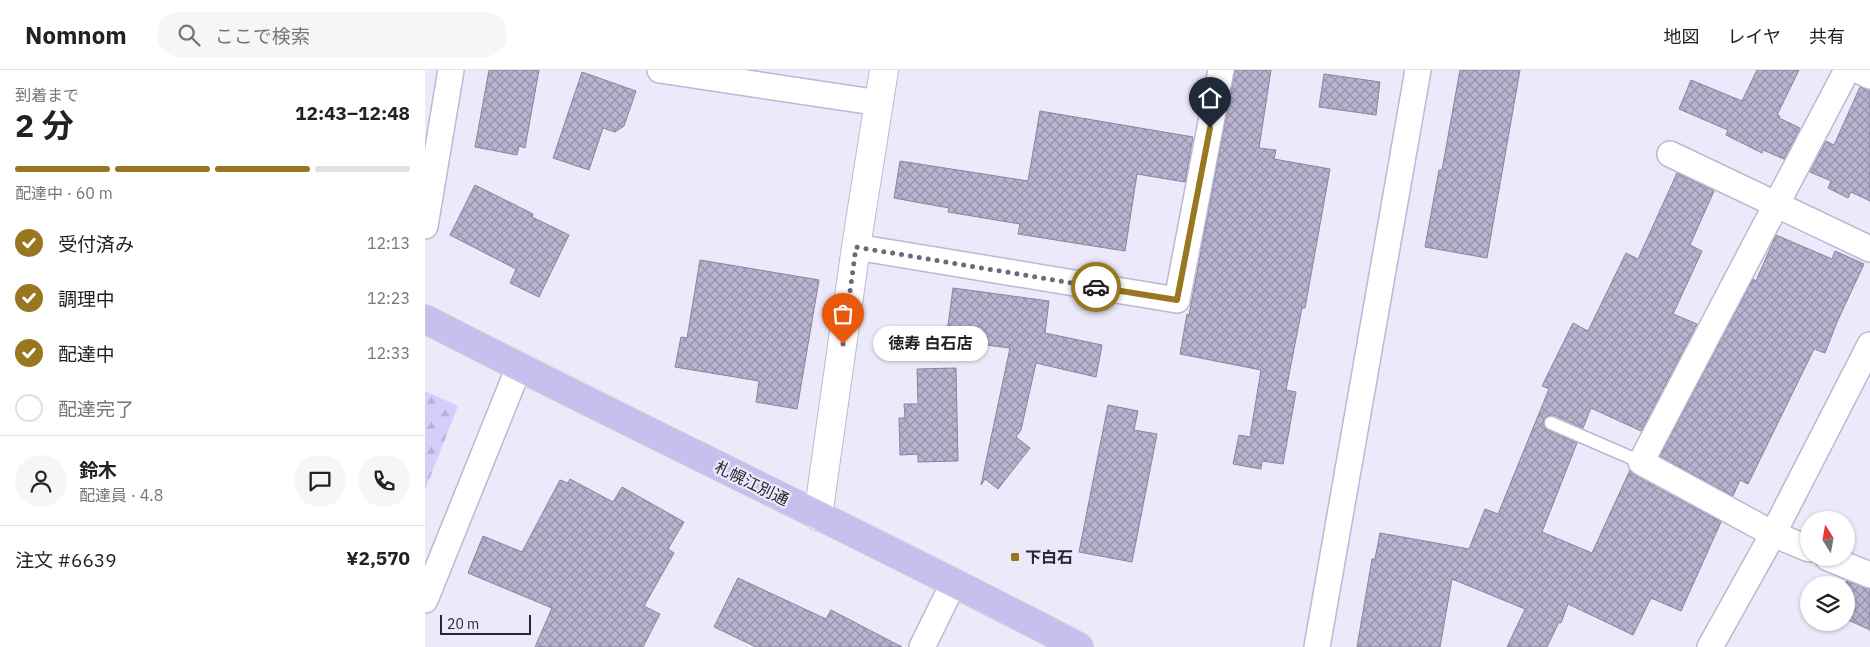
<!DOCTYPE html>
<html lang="ja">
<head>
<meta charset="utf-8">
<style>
  :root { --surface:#fff; --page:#f6f6f6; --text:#222; --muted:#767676; --line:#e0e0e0; --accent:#997620 }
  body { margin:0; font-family:"IBM Plex Sans","Noto Sans JP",sans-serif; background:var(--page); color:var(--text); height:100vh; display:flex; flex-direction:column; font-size:19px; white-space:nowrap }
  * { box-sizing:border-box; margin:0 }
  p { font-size:16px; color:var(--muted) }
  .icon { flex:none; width:28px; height:28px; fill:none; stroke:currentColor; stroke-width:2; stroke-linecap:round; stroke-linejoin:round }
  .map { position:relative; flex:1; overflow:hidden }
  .side { display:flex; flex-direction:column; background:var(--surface); width:425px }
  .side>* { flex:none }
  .needle { width:32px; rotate:349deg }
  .controls { position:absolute; left:1375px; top:441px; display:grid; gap:10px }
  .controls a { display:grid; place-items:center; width:55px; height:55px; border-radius:50%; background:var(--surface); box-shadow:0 1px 4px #0004; font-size:25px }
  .scale { position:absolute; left:15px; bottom:12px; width:91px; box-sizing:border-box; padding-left:5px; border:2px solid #292631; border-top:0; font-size:14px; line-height:18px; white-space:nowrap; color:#292631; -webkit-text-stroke:4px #ece9fb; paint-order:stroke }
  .pin { position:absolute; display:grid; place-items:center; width:42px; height:42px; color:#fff; margin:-51px -21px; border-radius:50% 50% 50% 0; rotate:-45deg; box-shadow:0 0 5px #0007 }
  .pin .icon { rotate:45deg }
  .courier { position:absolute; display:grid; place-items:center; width:50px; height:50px; margin:-25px; border:4px solid #997620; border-radius:50%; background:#fff; color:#222; box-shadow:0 1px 6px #0007 }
  .bubble { position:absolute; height:35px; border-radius:18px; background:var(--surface); box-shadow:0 1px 4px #0004; font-size:16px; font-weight:700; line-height:35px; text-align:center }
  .summary em { font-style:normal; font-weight:700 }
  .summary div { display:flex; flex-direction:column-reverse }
  .summary { display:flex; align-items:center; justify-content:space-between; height:85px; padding:0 15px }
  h1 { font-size:32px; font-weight:700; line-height:38px }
  .bar { display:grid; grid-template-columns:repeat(4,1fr); gap:8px 5px; align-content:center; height:60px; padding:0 15px }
  .bar i { height:6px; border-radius:4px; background:var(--line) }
  .bar .active { background:var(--accent) }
  .bar p { grid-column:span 4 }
  .line { display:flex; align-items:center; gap:12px; padding:0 15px; border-top:1px solid var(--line) }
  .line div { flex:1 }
  .round { display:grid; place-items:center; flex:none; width:52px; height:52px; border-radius:26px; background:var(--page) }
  ol { padding:0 15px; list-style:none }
  li { display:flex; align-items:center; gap:15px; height:55px }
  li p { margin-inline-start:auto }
  li .icon { padding:5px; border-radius:50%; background:var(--accent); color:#fff; stroke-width:4 }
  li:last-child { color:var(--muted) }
  li i { width:28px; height:28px; border:2px solid var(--line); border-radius:50% }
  header { display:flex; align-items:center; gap:30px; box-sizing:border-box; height:70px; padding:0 25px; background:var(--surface); border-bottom:1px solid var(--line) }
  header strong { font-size:24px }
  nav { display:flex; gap:28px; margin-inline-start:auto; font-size:18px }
  .search { width:350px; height:45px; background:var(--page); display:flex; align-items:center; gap:12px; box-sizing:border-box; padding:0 18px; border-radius:28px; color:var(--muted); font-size:19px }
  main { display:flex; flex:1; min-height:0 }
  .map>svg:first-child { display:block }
</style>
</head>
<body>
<header>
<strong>Nomnom</strong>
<div class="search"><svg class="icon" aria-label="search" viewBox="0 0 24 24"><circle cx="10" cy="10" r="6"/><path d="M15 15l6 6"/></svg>ここで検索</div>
<nav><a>地図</a><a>レイヤ</a><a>共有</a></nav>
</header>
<main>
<section class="side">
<div class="summary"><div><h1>2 分</h1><p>到着まで</p></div><em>12:43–12:48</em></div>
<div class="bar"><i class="active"></i><i class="active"></i><i class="active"></i><i></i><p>配達中 · 60 m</p></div>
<ol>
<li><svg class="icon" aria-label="check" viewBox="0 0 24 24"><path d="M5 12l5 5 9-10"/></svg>受付済み<p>12:13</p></li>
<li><svg class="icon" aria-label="check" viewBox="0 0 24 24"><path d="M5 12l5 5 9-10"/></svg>調理中<p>12:23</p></li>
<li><svg class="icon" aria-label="check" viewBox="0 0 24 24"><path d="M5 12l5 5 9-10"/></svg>配達中<p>12:33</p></li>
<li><i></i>配達完了</li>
</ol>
<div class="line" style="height:90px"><a class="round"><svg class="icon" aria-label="person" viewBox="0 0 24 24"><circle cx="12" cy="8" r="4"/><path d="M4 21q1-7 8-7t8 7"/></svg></a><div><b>鈴木</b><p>配達員 · 4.8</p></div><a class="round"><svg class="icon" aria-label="chat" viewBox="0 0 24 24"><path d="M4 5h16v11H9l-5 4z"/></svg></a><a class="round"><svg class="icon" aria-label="phone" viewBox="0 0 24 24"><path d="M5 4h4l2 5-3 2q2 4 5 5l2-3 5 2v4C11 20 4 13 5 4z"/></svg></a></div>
<div class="line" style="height:65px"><div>注文 #6639</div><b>¥2,570</b></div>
</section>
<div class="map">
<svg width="1445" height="577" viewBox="0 0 1445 577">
  <defs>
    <pattern id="forest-firs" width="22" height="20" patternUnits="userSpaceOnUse" patternTransform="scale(1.25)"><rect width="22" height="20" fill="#d7cdfa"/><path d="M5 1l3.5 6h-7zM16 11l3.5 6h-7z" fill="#b9b0d7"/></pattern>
    <pattern id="building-cross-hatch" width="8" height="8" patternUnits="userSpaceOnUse" patternTransform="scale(1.25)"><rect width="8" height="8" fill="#b9b3cf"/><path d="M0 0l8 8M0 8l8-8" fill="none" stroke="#9691a9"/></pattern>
  </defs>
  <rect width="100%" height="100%" fill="#ece9fb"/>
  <polygon fill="url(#forest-firs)" points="0,321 33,336 0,420"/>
  <g fill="url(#building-cross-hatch)" stroke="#8a849f">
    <polygon points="64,0 114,0 100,78 94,76 92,85 50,77"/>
    <polygon points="810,0 846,0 834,78 851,80 849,89 905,99 880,238 877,238 861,320 871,322 858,394 837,391 836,399 808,394 814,365 825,367 836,300 755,284 762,244 764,245"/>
    <polygon points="1035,0 1095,0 1062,188 1000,177 1014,100 1017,100"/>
    <polygon points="1332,0 1374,0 1352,45 1355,46 1354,48 1375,58 1359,89 1338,80 1337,83 1301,65 1303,60 1254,39 1266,10 1317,31"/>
    <polygon points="157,2 211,21 199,56 190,62 178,58 164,100 128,88"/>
    <polygon points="899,4 955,12 951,45 894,37"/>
    <polygon points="1435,17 1445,20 1445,131 1426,122 1423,128 1403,118 1406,111 1385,102 1401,71 1409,75"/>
    <polygon points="615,41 768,67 760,112 712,104 700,181 593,164 595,154 523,142 524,138 469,128 475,91 603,111"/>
    <polygon points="1252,103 1289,121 1265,175 1277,181 1248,244 1272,254 1216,361 1166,338 1158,358 1129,345 1122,346 1119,349 1118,354 1122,360 1152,373 1117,462 1167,483 1205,400 1209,405 1296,452 1256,541 1226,528 1208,565 1143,534 1136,553 1134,552 1122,577 1082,577 1100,539 1027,509 1015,577 932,577 947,489 950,489 955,463 1044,479 1060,439 1073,444 1124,319 1117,316 1148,253 1163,261 1201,183 1213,189"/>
    <polygon points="50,115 108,144 107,147 144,165 114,227 85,213 91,199 25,165"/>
    <polygon points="1351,165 1407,189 1410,181 1439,194 1412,252 1400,283 1389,279 1323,414 1315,410 1308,426 1235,386 1328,209 1331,211"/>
    <polygon points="275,190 394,210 372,339 331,332 334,311 250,297 256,267 262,268"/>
    <polygon points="528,218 624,231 620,263 677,275 671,307 611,293 596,360 591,367 605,378 573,419 560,409 556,415 585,278 521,270"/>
    <polygon points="531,298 533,391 493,392 493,384 475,385 474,348 480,348 479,334 493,334 492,299"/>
    <polygon points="683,335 713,341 709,360 732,364 707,492 654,482"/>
    <polygon points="145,409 188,432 197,417 259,452 243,479 249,483 219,536 235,544 218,577 110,577 127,538 43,503 58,466 97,482 135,410 143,413"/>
    <polygon points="313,508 401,549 406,540 477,577 331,577 289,557"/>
    <polygon points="1421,511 1445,519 1445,560 1421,549"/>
  </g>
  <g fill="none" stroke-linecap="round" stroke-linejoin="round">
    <defs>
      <polyline id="lane" points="1126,353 1216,392"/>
      <g id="street">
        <polyline points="235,0 455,33"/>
        <polyline points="1433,0 1445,6"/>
        <polyline points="1245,84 1445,179"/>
        <polyline points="0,156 26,0"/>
        <polyline points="431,177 752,230 796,0"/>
        <polyline points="1384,479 1348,464 1216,392 1422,0"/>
        <polyline points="1403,488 1445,505"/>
        <polyline points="0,530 94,297"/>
        <polyline points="497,577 529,512"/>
        <polyline points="892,577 993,0"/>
        <polyline points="1285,577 1348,464 1445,275"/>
      </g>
      <polyline id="secondary" points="393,446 431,177 459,0"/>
      <path id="highway" d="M0 249C217 361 438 464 654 577"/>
    </defs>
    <use href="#lane" stroke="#bdb7d4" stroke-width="15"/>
    <use href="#street" stroke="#bdb7d4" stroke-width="28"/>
    <use href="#secondary" stroke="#bdb7d4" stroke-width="30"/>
    <use href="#highway" stroke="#d0cfd2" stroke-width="30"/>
    <use href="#lane" stroke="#fff" stroke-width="12"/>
    <use href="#street" stroke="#fff" stroke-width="25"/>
    <use href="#secondary" stroke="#fff" stroke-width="28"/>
    <use href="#highway" stroke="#c9bfef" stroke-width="28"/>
  </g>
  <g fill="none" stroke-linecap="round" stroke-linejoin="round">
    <polyline stroke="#6d6a78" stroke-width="5" stroke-dasharray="0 9" points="418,274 431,177 671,217"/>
    <polyline stroke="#997620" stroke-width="6" points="671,217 752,230 785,58"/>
  </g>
  <rect fill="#997620" stroke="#ece9fb" stroke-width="2" x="585" y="482" width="10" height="10" rx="2.5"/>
  <g text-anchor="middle" stroke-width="4.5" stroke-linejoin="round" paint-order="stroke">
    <g font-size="16" fill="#292631" stroke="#ece9fb">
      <text transform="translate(327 413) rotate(26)" y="6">札幌江別通</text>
    </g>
    <g font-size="16" font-weight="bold" fill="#292631" stroke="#ece9fb" text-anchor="start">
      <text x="600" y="493">下白石</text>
    </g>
  </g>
</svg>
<div class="controls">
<a><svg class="needle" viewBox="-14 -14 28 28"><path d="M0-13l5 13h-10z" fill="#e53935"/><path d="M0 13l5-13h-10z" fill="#767676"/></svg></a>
<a><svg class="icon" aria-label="layers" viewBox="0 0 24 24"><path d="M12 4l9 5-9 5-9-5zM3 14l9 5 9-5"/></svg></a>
</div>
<div class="scale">20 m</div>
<div class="pin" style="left:418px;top:274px;background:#ea580c"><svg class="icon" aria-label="bag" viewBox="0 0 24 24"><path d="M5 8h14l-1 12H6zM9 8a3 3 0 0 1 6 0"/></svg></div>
<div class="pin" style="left:785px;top:58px;background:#1f2937"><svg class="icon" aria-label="home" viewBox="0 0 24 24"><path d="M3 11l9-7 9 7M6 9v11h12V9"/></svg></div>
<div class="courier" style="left:671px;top:217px"><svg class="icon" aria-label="car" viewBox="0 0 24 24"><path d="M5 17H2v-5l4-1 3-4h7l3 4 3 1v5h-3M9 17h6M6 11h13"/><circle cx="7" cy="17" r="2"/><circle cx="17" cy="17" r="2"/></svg></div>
<div class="bubble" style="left:448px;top:256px;width:115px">徳寿 白石店</div>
</div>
</main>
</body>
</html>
